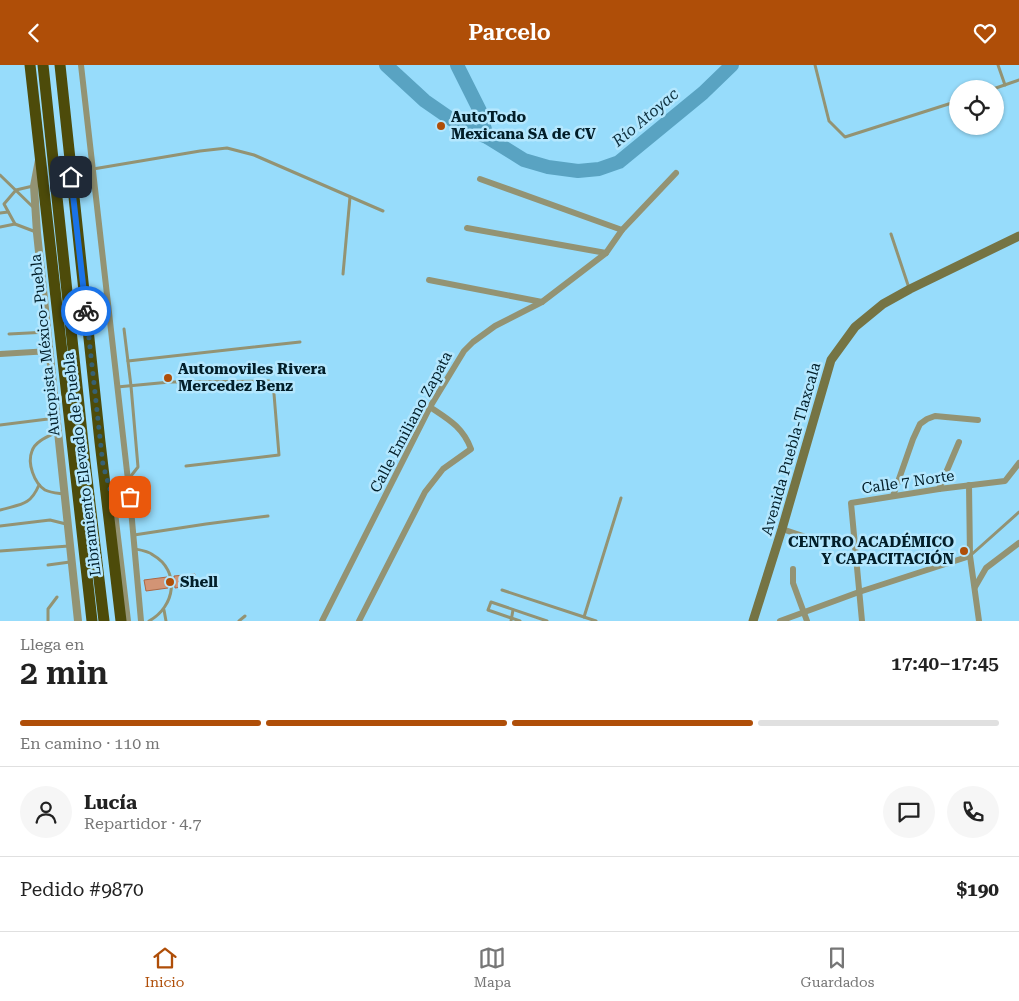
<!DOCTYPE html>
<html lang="es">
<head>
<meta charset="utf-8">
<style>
  :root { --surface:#fff; --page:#f6f6f6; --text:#222; --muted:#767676; --line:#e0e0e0; --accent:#af4e08 }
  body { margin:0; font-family:"Roboto Serif",serif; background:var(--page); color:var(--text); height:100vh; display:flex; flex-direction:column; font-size:19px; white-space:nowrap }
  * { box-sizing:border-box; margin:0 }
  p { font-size:16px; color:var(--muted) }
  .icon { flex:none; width:28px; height:28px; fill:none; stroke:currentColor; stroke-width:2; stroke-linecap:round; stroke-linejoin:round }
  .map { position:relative; height:556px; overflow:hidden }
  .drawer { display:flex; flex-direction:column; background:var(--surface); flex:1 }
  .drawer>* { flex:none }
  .buttons { position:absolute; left:949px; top:15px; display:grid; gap:10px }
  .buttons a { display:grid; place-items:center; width:55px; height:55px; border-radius:50%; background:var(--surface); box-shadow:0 1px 4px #0004; font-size:25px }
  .pin { position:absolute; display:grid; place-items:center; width:42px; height:42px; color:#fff; margin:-21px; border-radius:10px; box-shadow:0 2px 8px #0006 }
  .courier { position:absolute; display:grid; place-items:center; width:50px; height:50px; margin:-25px; border:4px solid #1a73e8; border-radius:50%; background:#fff; color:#222; box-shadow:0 1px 6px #0007 }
  .summary em { font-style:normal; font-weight:600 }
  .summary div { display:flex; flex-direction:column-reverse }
  .summary { display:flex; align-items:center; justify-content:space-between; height:85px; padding:0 20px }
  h1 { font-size:32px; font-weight:600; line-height:38px }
  .bar { display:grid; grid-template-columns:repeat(4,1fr); gap:8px 5px; align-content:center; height:60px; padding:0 20px }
  .bar i { height:6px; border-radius:4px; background:var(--line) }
  .bar .on { background:var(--accent) }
  .bar p { grid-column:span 4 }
  .line { display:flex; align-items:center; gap:12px; padding:0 20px; border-top:1px solid var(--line) }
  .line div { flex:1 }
  .round { display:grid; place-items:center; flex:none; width:52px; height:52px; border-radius:26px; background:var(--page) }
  header { display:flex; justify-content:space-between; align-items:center; height:65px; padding:0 20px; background:var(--accent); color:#fff; font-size:22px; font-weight:600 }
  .menu { display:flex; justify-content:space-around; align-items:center; height:70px; border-top:1px solid var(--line); background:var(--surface); font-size:14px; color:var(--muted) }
  .menu a { display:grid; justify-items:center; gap:2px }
  .menu .on { color:var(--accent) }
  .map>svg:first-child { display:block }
</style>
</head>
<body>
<header><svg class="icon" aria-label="back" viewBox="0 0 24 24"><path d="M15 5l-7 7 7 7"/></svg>Parcelo<svg class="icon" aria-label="heart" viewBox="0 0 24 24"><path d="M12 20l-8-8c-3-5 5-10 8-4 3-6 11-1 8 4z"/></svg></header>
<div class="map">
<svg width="1019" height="556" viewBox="0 0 1019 556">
  <rect width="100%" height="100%" fill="#97dcfb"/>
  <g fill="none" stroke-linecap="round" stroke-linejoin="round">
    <g stroke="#59a3c2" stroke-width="14">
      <polyline points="386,0 425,36 464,63 487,72 524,95 548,102 578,106 599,104 619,97 703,28 732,0"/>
      <polyline points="457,0 480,46 487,72"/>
    </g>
  </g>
  <g fill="#d29475" stroke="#ac6743">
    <polygon points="195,509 196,520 175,523 174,511"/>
    <polygon points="167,512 168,523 146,526 144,515"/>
  </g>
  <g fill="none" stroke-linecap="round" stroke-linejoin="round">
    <g stroke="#939373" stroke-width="3">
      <polyline points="815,0 829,56 845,72 958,36"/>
      <polyline points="998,0 1005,20"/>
      <polyline points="993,24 1019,15"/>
      <polyline points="75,96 84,103 93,104 200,86 227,83 254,90 383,146"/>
      <polyline points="0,110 34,143"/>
      <polyline points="33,121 16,125 4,139 15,159 36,167"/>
      <polyline points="0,148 8,147"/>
      <polyline points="0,162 15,159"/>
      <polyline points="891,169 909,223"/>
      <polyline points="343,209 350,132"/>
      <polyline points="9,269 48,267"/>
      <polyline points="128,296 300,277"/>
      <polyline points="117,322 170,317 269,316 274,329 279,390 186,401"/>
      <polyline points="0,360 56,353"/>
      <path d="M57 367C49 371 35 376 32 386 27 398 34 418 45 425 51 428 58 428 65 429"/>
      <polyline points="110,424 127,416 138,402 131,321 124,264"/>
      <path d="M0 445C21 439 30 441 39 420"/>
      <polyline points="0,461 50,455 66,459"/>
      <polyline points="134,470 206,459 268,451"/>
      <path d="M135 484C141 485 148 486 153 490 181 506 175 542 149 556"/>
      <polyline points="0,486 69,481"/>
      <polyline points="971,490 1019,447"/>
      <polyline points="48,500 70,497"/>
      <polyline points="502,525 584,552"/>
      <polyline points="164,545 166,556"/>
      <polyline points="48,556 48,544 57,532"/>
      <polyline points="239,556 245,551"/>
      <polyline points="511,556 513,545"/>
      <polyline points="520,556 488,545 491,537 547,556"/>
      <polyline points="596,556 584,552 621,433"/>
    </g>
    <g stroke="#939373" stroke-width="6">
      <polyline points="81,0 130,433 141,556"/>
      <polyline points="480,114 622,165"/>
      <polyline points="467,163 606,188"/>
      <polyline points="429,215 542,237"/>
      <polyline points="0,289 50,286"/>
      <polyline points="969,420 970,491 979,556"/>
      <polyline points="939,424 959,377"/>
      <polyline points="893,431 913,374 920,359 927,354 935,351 978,355"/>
      <polyline points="782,464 803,471"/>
      <polyline points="793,504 793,518 807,556"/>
      <polyline points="975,522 986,503 1019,478"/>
      <polyline points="322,556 430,342 464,286 473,277 495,261 542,237 606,188 622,165 676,108"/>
      <path d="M359 556 425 427 443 404 471 384C463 362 448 354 430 342"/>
      <polyline points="780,556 859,527 970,491"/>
      <polyline points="862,556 851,438 939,424 1005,416 1019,398"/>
    </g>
    <g stroke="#939373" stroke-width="8">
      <polyline points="39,95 34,121 37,168 78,556"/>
      <polyline points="113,439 127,556"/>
    </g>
    <polyline stroke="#757444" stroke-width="9" points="753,556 782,464 831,295 855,262 883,239 910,224 1019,171"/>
    <g stroke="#4d4b0a" stroke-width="11">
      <polyline points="30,0 92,556"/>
      <polyline points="43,0 85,397 104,556"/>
      <polyline points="60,0 100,377 121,556"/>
    </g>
  </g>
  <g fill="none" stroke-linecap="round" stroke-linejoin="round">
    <polyline stroke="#366072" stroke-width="5" stroke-dasharray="0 9" points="86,246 103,400 110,424 127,416 130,432"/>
    <polyline stroke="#1a73e8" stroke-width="6" points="71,112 86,246"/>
  </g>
  <g fill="#af4e08" stroke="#b4e7fe" stroke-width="2">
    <circle cx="441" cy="61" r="5"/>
    <circle cx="168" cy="313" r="5"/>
    <circle cx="964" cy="486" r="5"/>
    <circle cx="170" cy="517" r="5"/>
  </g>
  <g text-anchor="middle" stroke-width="5" stroke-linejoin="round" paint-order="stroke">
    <g font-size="15" font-weight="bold" fill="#021e29" stroke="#b4e7fe" text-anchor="start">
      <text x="451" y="57">AutoTodo<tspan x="451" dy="17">Mexicana SA de CV</tspan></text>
      <text x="178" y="309">Automoviles Rivera<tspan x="178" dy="17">Mercedez Benz</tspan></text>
      <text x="954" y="482" text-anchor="end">CENTRO ACADÉMICO<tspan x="954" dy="17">Y CAPACITACIÓN</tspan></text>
      <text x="180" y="522">Shell</text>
    </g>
    <g font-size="15" fill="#021e29" stroke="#b4e7fe">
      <text transform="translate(45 280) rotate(-96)" y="5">Autopista México-Puebla</text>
      <text transform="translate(411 357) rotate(-62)" y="5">Calle Emiliano Zapata</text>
      <text transform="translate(791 384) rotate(-74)" y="5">Avenida Puebla-Tlaxcala</text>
      <text transform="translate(82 399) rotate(-97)" y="5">Libramiento Elevado de Puebla</text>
      <text transform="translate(908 417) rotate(-8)" y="5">Calle 7 Norte</text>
    </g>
    <g font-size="16" font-style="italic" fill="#0f313f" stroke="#b4e7fe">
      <text transform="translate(645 52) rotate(-40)" y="6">Río Atoyac</text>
    </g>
  </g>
</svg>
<div class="buttons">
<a><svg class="icon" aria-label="locate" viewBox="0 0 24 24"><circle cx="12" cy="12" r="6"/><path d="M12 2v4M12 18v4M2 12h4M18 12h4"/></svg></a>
</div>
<div class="pin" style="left:130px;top:432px;background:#ea580c"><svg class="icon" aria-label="bag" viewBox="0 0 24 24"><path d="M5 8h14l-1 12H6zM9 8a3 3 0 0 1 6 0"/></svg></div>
<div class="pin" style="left:71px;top:112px;background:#1f2937"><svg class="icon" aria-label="home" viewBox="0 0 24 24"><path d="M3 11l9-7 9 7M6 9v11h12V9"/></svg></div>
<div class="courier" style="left:86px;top:246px"><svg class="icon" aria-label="bike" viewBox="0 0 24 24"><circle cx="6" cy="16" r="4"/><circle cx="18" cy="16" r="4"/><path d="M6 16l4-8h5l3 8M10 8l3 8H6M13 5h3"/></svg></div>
</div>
<section class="drawer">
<div class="summary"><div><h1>2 min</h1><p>Llega en</p></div><em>17:40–17:45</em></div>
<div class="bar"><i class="on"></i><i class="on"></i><i class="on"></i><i></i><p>En camino · 110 m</p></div>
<div class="line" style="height:90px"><a class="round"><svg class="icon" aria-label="person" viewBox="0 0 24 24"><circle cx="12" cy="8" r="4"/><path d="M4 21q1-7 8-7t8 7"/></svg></a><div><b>Lucía</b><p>Repartidor · 4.7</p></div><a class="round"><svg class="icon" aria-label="chat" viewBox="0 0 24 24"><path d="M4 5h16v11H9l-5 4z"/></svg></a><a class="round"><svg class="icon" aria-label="phone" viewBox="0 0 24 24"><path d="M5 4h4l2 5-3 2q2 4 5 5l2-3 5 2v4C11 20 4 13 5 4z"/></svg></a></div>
<div class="line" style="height:65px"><div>Pedido #9870</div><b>$190</b></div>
</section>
<nav class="menu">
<a class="on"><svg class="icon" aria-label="home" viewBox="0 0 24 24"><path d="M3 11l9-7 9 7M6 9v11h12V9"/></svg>Inicio</a>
<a><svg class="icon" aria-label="map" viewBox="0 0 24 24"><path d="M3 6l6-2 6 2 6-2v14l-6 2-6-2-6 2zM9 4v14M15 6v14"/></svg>Mapa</a>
<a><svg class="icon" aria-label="saved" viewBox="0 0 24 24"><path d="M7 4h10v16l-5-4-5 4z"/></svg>Guardados</a>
</nav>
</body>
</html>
